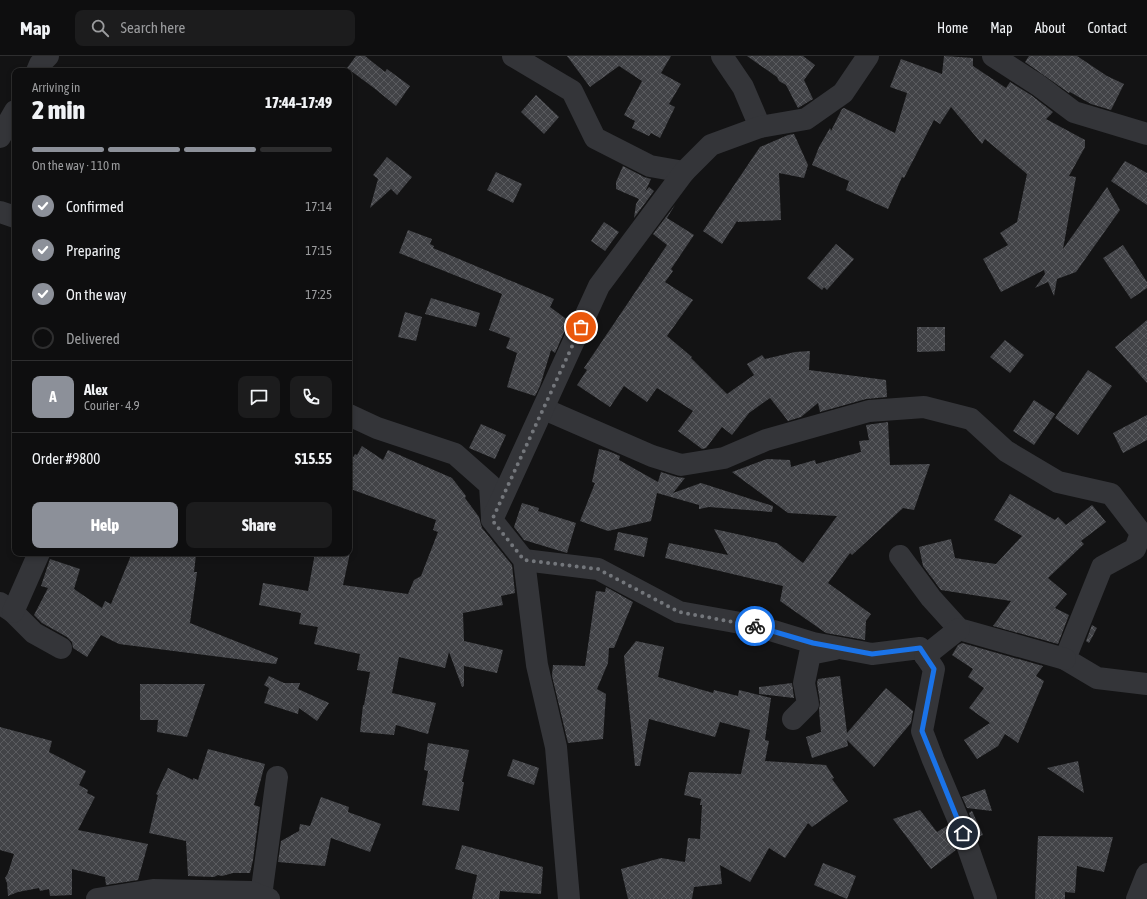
<!DOCTYPE html>
<html lang="en">
<head>
<meta charset="utf-8">
<style>
  :root { --surface:#0e0e0f; --page:#1c1c1d; --text:#f1f3f6; --muted:#9b9c9e; --line:#2e2e2f; --accent:#8c9099 }
  body { margin:0; font-family:"Asap Condensed",sans-serif; background:var(--page); color:var(--text); height:100vh; display:flex; flex-direction:column; font-size:15px; white-space:nowrap }
  * { box-sizing:border-box; margin:0 }
  p { font-size:13px; color:var(--muted) }
  .icon { flex:none; width:22px; height:22px; fill:none; stroke:currentColor; stroke-width:2; stroke-linecap:round; stroke-linejoin:round }
  .map { position:relative; flex:1; overflow:hidden }
  .drawer { position:absolute; left:12px; top:12px; width:340px; height:488px; display:flex; flex-direction:column; background:var(--surface); border-radius:8px; box-shadow:0 2px 6px #0003,0 0 0 1px var(--line) }
  .drawer>* { flex:none }
  .pin { position:absolute; display:grid; place-items:center; width:34px; height:34px; color:#fff; margin:-17px; border:2px solid #fff; border-radius:50%; box-shadow:0 1px 4px #0007 }
  .courier { position:absolute; display:grid; place-items:center; width:40px; height:40px; margin:-20px; border:3px solid #1a73e8; border-radius:50%; background:#fff; color:#222; box-shadow:0 1px 5px #0007 }
  .headline em { font-style:normal; font-weight:800 }
  .headline div { display:flex; flex-direction:column-reverse }
  .headline { display:flex; align-items:center; justify-content:space-between; height:68px; padding:0 20px }
  h1 { font-size:26px; font-weight:800; line-height:30px }
  .bar { display:grid; grid-template-columns:repeat(4,1fr); gap:6px 4px; align-content:center; height:48px; padding:0 20px }
  .bar i { height:5px; border-radius:3px; background:var(--line) }
  .bar .current { background:var(--accent) }
  .bar p { grid-column:span 4 }
  .line { display:flex; align-items:center; gap:10px; padding:0 20px; border-top:1px solid var(--line) }
  .line div { flex:1 }
  .round { display:grid; place-items:center; flex:none; width:42px; height:42px; border-radius:8px; background:var(--page) }
  ol { padding:0 20px; list-style:none }
  li { display:flex; align-items:center; gap:12px; height:44px }
  li p { margin-inline-start:auto }
  li .icon { padding:4px; border-radius:50%; background:var(--accent); color:#fff; stroke-width:4 }
  li:last-child { color:var(--muted) }
  li i { width:22px; height:22px; border:2px solid var(--line); border-radius:50% }
  .cta { display:flex; gap:8px; margin-top:auto; padding:8px 20px }
  .cta a { flex:1; height:46px; border-radius:8px; background:var(--accent); color:#fff; font-size:16px; font-weight:800; line-height:46px; text-align:center }
  .cta a+a { background:var(--page); color:var(--text) }
  header { display:flex; align-items:center; gap:24px; box-sizing:border-box; height:56px; padding:0 20px; background:var(--surface); border-bottom:1px solid var(--line) }
  header strong { font-size:19px }
  nav { display:flex; gap:22px; margin-inline-start:auto; font-size:14px }
  .search { width:280px; height:36px; background:var(--page); display:flex; align-items:center; gap:10px; box-sizing:border-box; padding:0 14px; border-radius:8px; color:var(--muted); font-size:15px }
  .map>svg:first-child { display:block }
</style>
</head>
<body>
<header>
<strong>Map</strong>
<div class="search"><svg class="icon" aria-label="search" viewBox="0 0 24 24"><circle cx="10" cy="10" r="6"/><path d="M15 15l6 6"/></svg>Search here</div>
<nav><a>Home</a><a>Map</a><a>About</a><a>Contact</a></nav>
</header>
<div class="map">
<svg width="1147" height="843" viewBox="0 0 1147 843">
  <defs>
    <pattern id="building-cross-hatch" width="8" height="8" patternUnits="userSpaceOnUse"><rect width="8" height="8" fill="#424347"/><path d="M0 0l8 8M0 8l8-8" fill="none" stroke="#5a5b5f"/></pattern>
  </defs>
  <rect width="100%" height="100%" fill="#131314"/>
  <g fill="url(#building-cross-hatch)">
    <polygon points="356,0 365,0 385,16 387,13 410,30 396,50 374,32 347,12"/>
    <polygon points="567,0 671,0 661,17 681,28 669,48 675,51 660,82 651,77 649,80 632,72 635,65 624,59 642,25 619,10 590,31"/>
    <polygon points="747,0 803,0 815,9 804,24 813,43 798,52 786,29 779,25 777,21"/>
    <polygon points="944,0 973,2 973,10 1006,32 1010,26 1031,39 1053,56 1046,63 1085,84 1085,91 1069,120 1076,121 1063,193 1107,131 1120,154 1076,216 1057,223 1054,240 1048,226 1035,232 1045,218 1044,214 1001,236 983,203 1008,189 1000,177 1017,166 1027,118 985,83 982,88 951,51 940,68 934,64 904,122 902,121 888,153 846,134 849,125 812,109 819,91 830,72 831,75 842,53 844,52 895,77 907,37 890,31 901,3 942,18"/>
    <polygon points="1029,0 1077,0 1107,20 1124,28 1111,54 1091,48 1070,36 1069,37 1025,6"/>
    <polygon points="536,39 559,61 544,78 521,56"/>
    <polygon points="794,78 808,109 804,122 779,117 781,164 738,166 737,165 722,188 703,175 760,91 788,79"/>
    <polygon points="387,101 412,121 397,139 391,133 370,152 378,123 373,119"/>
    <polygon points="1125,105 1147,117 1147,149 1111,125"/>
    <polygon points="623,110 644,121 651,123 645,136 649,131 654,135 634,162 636,148 639,143 616,133 616,126"/>
    <polygon points="496,116 522,128 513,147 487,134"/>
    <polygon points="675,149 667,162 694,179 671,213 673,215 665,226 693,244 667,280 692,301 691,302 727,338 754,319 747,308 762,299 765,303 795,296 810,295 809,314 886,324 887,341 866,343 820,356 818,347 801,361 788,365 770,342 749,357 732,379 722,371 706,392 702,393 678,375 693,355 657,332 647,346 624,330 610,351 577,329 587,314 584,312 667,189 653,178"/>
    <polygon points="604,166 619,176 605,195 591,185"/>
    <polygon points="408,174 432,183 430,188 434,190 433,192 554,243 550,251 569,265 555,297 551,294 540,330 535,340 507,331 517,297 506,292 510,282 489,274 502,238 399,197"/>
    <polygon points="836,188 854,203 827,234 824,231 822,234 807,222"/>
    <polygon points="1123,189 1147,226 1147,232 1131,243 1103,202"/>
    <polygon points="431,242 480,257 476,271 425,258"/>
    <polygon points="405,256 422,261 416,285 398,281"/>
    <polygon points="1147,264 1147,327 1115,291"/>
    <polygon points="917,271 945,271 945,295 917,296"/>
    <polygon points="1005,284 1024,299 1010,317 990,301"/>
    <polygon points="1088,314 1112,330 1078,379 1055,362"/>
    <polygon points="1034,344 1055,358 1034,389 1013,375"/>
    <polygon points="1147,359 1147,384 1123,397 1113,377"/>
    <polygon points="888,366 890,409 930,408 914,454 903,452 852,499 850,497 828,527 871,558 866,565 865,584 826,577 780,545 783,530 665,502 669,487 728,499 714,473 777,487 803,507 837,460 788,457 732,416 767,403 790,404 791,411 815,404 816,408 861,396 859,385 869,384 866,369"/>
    <polygon points="481,368 506,379 495,403 469,392"/>
    <polygon points="362,390 383,404 388,394 452,422 466,440 465,442 479,461 482,472 512,509 515,537 501,540 503,549 463,557 464,585 503,594 497,617 464,610 464,630 462,631 449,596 445,612 399,601 392,637 436,647 428,678 396,669 394,679 360,676 363,649 364,649 370,616 357,614 360,598 314,588 318,571 299,568 301,557 259,549 263,527 308,535 315,497 350,497 343,529 408,538 414,524 421,520 438,476 433,474 436,464 356,435 349,432 349,409 355,398 357,399"/>
    <polygon points="599,393 608,395 620,400 619,404 658,426 661,416 677,421 685,422 673,437 701,427 773,450 772,456 709,451 699,453 699,449 657,437 651,465 608,475 580,465 595,427 592,426"/>
    <polygon points="1010,438 1055,464 1058,461 1066,469 1092,449 1106,466 1081,485 1084,488 1048,522 1067,538 1055,552 1069,559 1058,588 993,570 1011,545 941,534 923,510 919,491 951,483 955,502 996,508 1022,480 994,464"/>
    <polygon points="522,447 539,452 538,455 576,467 567,497 524,484 514,471"/>
    <polygon points="618,476 648,482 644,501 614,494"/>
    <polygon points="132,497 173,497 196,499 194,516 197,516 190,567 278,602 276,608 119,588 101,579 87,601 73,592 72,586 67,581 42,567 34,559 48,532 41,530 50,503 80,513 74,533 102,552 105,545 111,548"/>
    <polygon points="606,531 633,546 614,592 609,592 608,607 597,633 606,638 603,683 568,687 552,620 553,609 585,610 596,535 605,536"/>
    <polygon points="1092,569 1097,572 1089,587 1086,585"/>
    <polygon points="636,585 664,591 658,621 713,637 714,634 738,640 739,634 771,642 765,684 769,685 765,705 826,709 834,722 832,723 848,745 812,771 808,767 785,802 769,792 750,826 720,809 722,828 694,831 692,843 628,843 621,813 661,802 685,806 688,782 700,783 702,749 700,749 701,743 684,739 689,716 741,718 750,674 720,666 715,681 649,663 640,710 635,710 624,600"/>
    <polygon points="962,587 1043,610 1036,620 1044,625 1018,687 1005,678 998,690 977,703 964,684 990,667 969,652 984,632 968,621 973,613 952,599 958,589"/>
    <polygon points="269,620 284,627 300,627 298,633 329,647 317,665 299,652 298,658 264,647 269,632 264,629"/>
    <polygon points="840,620 847,677 886,632 913,655 911,667 874,711 847,684 848,690 812,702 806,681 821,676 819,654 820,646 817,627 818,623"/>
    <polygon points="792,627 794,642 759,638 759,631"/>
    <polygon points="140,628 205,628 187,681 157,676 158,664 140,664"/>
    <polygon points="0,671 52,685 49,696 86,715 79,729 88,734 87,737 95,741 78,774 148,788 138,824 106,829 105,821 72,813 72,839 50,840 49,833 40,835 39,832 18,836 8,840 7,827 5,822 8,817 14,798 0,794"/>
    <polygon points="428,687 469,694 462,726 464,726 459,755 422,749 428,715 424,714"/>
    <polygon points="208,693 265,708 254,749 260,751 253,804 250,817 233,817 222,820 218,819 214,821 188,820 186,785 149,777 158,739 156,738 168,712 193,724 193,722 198,724"/>
    <polygon points="513,703 539,712 534,729 507,720"/>
    <polygon points="1078,705 1084,737 1047,712"/>
    <polygon points="985,733 992,755 967,752 962,741"/>
    <polygon points="321,741 349,751 348,756 381,768 370,796 331,782 325,810 278,806 281,785 299,775 300,768 310,770"/>
    <polygon points="920,754 937,776 947,770 956,794 931,813 893,763"/>
    <polygon points="972,755 983,779 978,781 969,757"/>
    <polygon points="1038,780 1113,781 1104,816 1077,810 1075,837 1065,836 1065,843 1035,843"/>
    <polygon points="462,789 543,811 541,838 500,835 499,843 472,843 477,819 455,813"/>
    <polygon points="823,807 856,820 847,843 814,829"/>
  </g>
  <g fill="none" stroke-linecap="round" stroke-linejoin="round">
    <g stroke="#343539" stroke-width="22">
      <polyline points="513,0 572,35 595,82 650,110 684,116"/>
      <polyline points="722,0 743,31 760,71"/>
      <polyline points="993,0 1038,29 1074,56 1147,78"/>
      <polyline points="37,15 40,8 48,0"/>
      <polyline points="0,81 15,55"/>
      <polyline points="0,156 15,161"/>
      <polyline points="544,353 652,400 681,409 724,402 766,384 869,355 924,351 971,363 1006,395 1058,426 1111,438 1141,477 1135,493 1102,511 1065,603 1097,622 1147,628"/>
      <polyline points="349,359 377,372 455,398 490,429 492,462"/>
      <polyline points="900,500 931,542 959,573 1065,603"/>
      <polyline points="524,504 598,513 679,556 757,570 813,587 872,598 920,592 934,613 922,675 933,704 958,763 986,843"/>
      <polyline points="0,547 13,556 34,577 61,592"/>
      <polyline points="13,556 39,497"/>
      <polyline points="925,600 959,573"/>
      <polyline points="793,663 808,648 804,627 810,598 835,593"/>
      <polyline points="261,840 277,721"/>
      <polyline points="97,843 153,834 251,836 269,843"/>
      <polyline points="569,843 556,691 537,609 524,504 492,464 599,230 684,116 711,89 760,71 806,63 843,37 868,0"/>
      <polyline points="1137,843 1147,818"/>
    </g>
  </g>
  <g fill="none" stroke-linecap="round" stroke-linejoin="round">
    <polyline stroke="#73767b" stroke-width="4" stroke-dasharray="0 7.2" points="581,271 492,464 524,504 598,513 679,556 755,570"/>
    <polyline stroke="#1a73e8" stroke-width="5" points="755,570 813,587 872,598 920,592 934,613 922,675 963,777"/>
  </g>
</svg>
<div class="pin" style="left:581px;top:271px;background:#ea580c"><svg class="icon" aria-label="bag" viewBox="0 0 24 24"><path d="M5 8h14l-1 12H6zM9 8a3 3 0 0 1 6 0"/></svg></div>
<div class="pin" style="left:963px;top:777px;background:#1f2937"><svg class="icon" aria-label="home" viewBox="0 0 24 24"><path d="M3 11l9-7 9 7M6 9v11h12V9"/></svg></div>
<div class="courier" style="left:755px;top:570px"><svg class="icon" aria-label="bike" viewBox="0 0 24 24"><circle cx="6" cy="16" r="4"/><circle cx="18" cy="16" r="4"/><path d="M6 16l4-8h5l3 8M10 8l3 8H6M13 5h3"/></svg></div>
<section class="drawer">
<div class="headline"><div><h1>2 min</h1><p>Arriving in</p></div><em>17:44–17:49</em></div>
<div class="bar"><i class="current"></i><i class="current"></i><i class="current"></i><i></i><p>On the way · 110 m</p></div>
<ol>
<li><svg class="icon" aria-label="check" viewBox="0 0 24 24"><path d="M5 12l5 5 9-10"/></svg>Confirmed<p>17:14</p></li>
<li><svg class="icon" aria-label="check" viewBox="0 0 24 24"><path d="M5 12l5 5 9-10"/></svg>Preparing<p>17:15</p></li>
<li><svg class="icon" aria-label="check" viewBox="0 0 24 24"><path d="M5 12l5 5 9-10"/></svg>On the way<p>17:25</p></li>
<li><i></i>Delivered</li>
</ol>
<div class="line" style="height:72px"><b class="round" style="background:var(--accent);color:#fff">A</b><div><b>Alex</b><p>Courier · 4.9</p></div><a class="round"><svg class="icon" aria-label="chat" viewBox="0 0 24 24"><path d="M4 5h16v11H9l-5 4z"/></svg></a><a class="round"><svg class="icon" aria-label="phone" viewBox="0 0 24 24"><path d="M5 4h4l2 5-3 2q2 4 5 5l2-3 5 2v4C11 20 4 13 5 4z"/></svg></a></div>
<div class="line" style="height:52px"><div>Order #9800</div><b>$15.55</b></div>
<div class="cta"><a>Help</a><a>Share</a></div>
</section>
</div>
</body>
</html>
